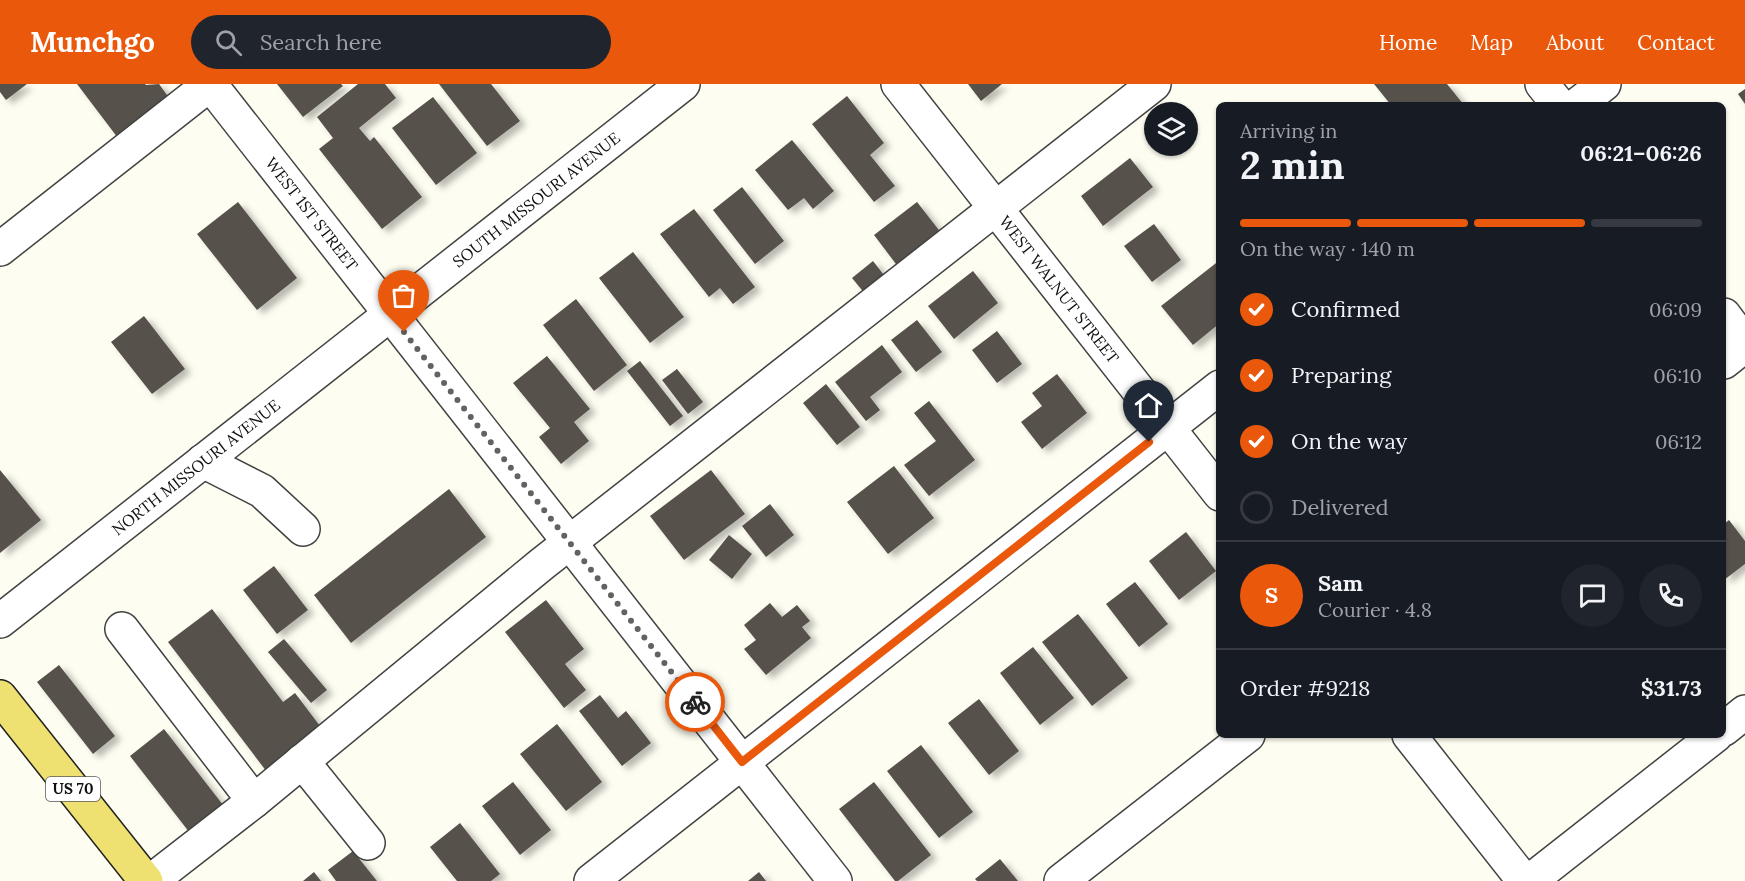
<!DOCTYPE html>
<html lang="en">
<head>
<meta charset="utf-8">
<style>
  :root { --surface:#171b24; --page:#20242c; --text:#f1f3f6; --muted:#9ea1a6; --line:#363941; --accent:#ea580c }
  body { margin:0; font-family:Lora,serif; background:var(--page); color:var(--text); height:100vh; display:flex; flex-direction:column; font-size:22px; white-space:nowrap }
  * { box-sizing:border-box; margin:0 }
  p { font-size:20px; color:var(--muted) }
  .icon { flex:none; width:33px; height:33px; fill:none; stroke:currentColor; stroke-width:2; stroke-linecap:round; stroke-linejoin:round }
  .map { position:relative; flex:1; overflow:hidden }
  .side { position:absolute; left:1216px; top:18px; width:510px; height:636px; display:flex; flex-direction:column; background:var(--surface); border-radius:9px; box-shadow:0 2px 4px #0004 }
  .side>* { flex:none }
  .fabs { position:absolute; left:1144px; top:18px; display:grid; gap:12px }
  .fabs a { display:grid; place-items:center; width:54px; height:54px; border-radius:50%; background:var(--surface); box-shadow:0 2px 4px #0004; font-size:30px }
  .pin { position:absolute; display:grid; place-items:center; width:51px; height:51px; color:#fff; margin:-62px -26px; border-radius:50% 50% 50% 0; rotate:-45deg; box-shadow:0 0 6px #0007 }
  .pin .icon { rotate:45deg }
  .courier { position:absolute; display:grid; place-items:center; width:60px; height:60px; margin:-30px; border:4px solid #ea580c; border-radius:50%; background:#fff; color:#222; box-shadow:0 2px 8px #0007 }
  .summary em { font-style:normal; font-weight:700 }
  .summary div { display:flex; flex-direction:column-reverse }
  .summary { display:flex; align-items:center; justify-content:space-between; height:102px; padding:0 24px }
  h1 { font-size:39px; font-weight:700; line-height:45px }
  .bar { display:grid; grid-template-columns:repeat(4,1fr); gap:9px 6px; align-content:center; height:72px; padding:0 24px }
  .bar i { height:8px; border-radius:4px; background:var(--line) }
  .bar .active { background:var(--accent) }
  .bar p { grid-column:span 4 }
  .line { display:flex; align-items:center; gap:15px; padding:0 24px; border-top:2px solid var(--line) }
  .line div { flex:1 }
  .round { display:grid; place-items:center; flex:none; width:63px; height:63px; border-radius:32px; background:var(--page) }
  ol { padding:0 24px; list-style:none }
  li { display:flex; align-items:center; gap:18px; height:66px }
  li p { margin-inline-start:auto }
  li .icon { padding:6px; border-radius:50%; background:var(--accent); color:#fff; stroke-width:4 }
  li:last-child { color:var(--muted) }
  li i { width:33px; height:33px; border:3px solid var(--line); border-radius:50% }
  header { display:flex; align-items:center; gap:36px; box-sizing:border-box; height:84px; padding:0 30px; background:var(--accent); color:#fff }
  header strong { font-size:28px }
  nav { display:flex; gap:33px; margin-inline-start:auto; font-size:21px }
  .search { width:420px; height:54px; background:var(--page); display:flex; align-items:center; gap:15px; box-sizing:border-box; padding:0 21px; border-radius:33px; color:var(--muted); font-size:22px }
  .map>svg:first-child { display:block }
</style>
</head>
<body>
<header>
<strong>Munchgo</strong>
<div class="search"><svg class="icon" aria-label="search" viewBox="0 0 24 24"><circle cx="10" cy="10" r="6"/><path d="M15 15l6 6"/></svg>Search here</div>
<nav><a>Home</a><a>Map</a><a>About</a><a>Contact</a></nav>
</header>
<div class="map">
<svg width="1745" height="797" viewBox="0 0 1745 797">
  <defs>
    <filter id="shadow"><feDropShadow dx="6" dy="4" stdDeviation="3" flood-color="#0004"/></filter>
  </defs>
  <rect width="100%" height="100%" fill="#fefdf1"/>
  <g fill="#56514c" filter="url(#shadow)">
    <polygon points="0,0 27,0 6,16 0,8"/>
    <polygon points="77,0 145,0 146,1 159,0 175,22 124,62"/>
    <polygon points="277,0 341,0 343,2 303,33"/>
    <polygon points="358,0 385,0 396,14 359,44 370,57 374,53 422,113 382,145 319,65 333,54 317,33"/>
    <polygon points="439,0 491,0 520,37 487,62"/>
    <polygon points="968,0 1002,0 981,17"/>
    <polygon points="1374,0 1447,0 1464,21 1391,21"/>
    <polygon points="1745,5 1745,20 1738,10"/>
    <polygon points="847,12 884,59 870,71 895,102 874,118 812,40"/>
    <polygon points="433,13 477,69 436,101 392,44"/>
    <polygon points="792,56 834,107 813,125 804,114 788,126 755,86"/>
    <polygon points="1130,74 1153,103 1103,142 1081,112"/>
    <polygon points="742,103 784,157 755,180 713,126"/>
    <polygon points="238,118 297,194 257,226 197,150"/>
    <polygon points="917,118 942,150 899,184 874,151"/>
    <polygon points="694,125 755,203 733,220 720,204 709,213 660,150"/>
    <polygon points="1154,140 1181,176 1152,198 1124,162"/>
    <polygon points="633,168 684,233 650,259 599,194"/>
    <polygon points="1220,176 1220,239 1193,261 1161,222"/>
    <polygon points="873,177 887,195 866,211 852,194"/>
    <polygon points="973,187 998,219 954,255 928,222"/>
    <polygon points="576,215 627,281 594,307 543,241"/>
    <polygon points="144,232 185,285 152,310 111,258"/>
    <polygon points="917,236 942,268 916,288 891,256"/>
    <polygon points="997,247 1022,280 997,299 972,266"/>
    <polygon points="882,261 902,288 870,313 880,326 866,337 835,298"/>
    <polygon points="547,272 590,325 574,338 589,357 561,380 539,353 550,344 513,299"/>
    <polygon points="640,277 683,332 670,342 627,287"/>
    <polygon points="677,285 703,318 688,330 662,296"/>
    <polygon points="1057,290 1087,329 1042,365 1021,338 1042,322 1032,309"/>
    <polygon points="826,300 860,343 837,361 803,319"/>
    <polygon points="929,317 975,376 929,412 904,381 936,357 914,329"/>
    <polygon points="894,382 934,434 888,470 847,418"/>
    <polygon points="0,386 41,436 0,469"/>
    <polygon points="711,386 745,430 684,476 650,432"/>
    <polygon points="449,405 486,453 351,559 314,511"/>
    <polygon points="770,420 794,451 766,473 742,442"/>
    <polygon points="1729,436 1745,457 1745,480 1724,496 1724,440"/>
    <polygon points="1186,448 1216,487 1179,516 1149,477"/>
    <polygon points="729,451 752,470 732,495 709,476"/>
    <polygon points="274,482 308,526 277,550 243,506"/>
    <polygon points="1135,498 1168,540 1139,563 1106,520"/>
    <polygon points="546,516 584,565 565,580 586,606 564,624 505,548"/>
    <polygon points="770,519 782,533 797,521 810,537 802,543 811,554 766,591 744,565 756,556 744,541"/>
    <polygon points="212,525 283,618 295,609 326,650 270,692 168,558"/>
    <polygon points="1078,530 1128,594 1092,622 1042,558"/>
    <polygon points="284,555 327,606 311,619 268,568"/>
    <polygon points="1033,563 1074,614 1040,641 1000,589"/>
    <polygon points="59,581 115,652 93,670 37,598"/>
    <polygon points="600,611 618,634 626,627 651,659 622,682 579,627"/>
    <polygon points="979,615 1019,667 989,691 948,639"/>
    <polygon points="557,640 602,698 566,727 520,670"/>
    <polygon points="164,645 227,726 193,753 130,672"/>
    <polygon points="921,661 973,728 939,754 887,687"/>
    <polygon points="513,698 551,746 520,771 482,722"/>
    <polygon points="874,698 931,771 898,797 895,797 839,725"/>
    <polygon points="460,739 500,790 491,797 457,797 430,763"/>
    <polygon points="353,767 377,797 336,797 328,786"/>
    <polygon points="1000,775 1018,797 977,797 975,795"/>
    <polygon points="314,788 321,797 303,797"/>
    <polygon points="759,788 766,797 748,797"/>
  </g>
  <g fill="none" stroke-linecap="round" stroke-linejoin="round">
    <defs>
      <g id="minor">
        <path id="s1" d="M210 0 835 797"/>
        <path id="s2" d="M898 0 1220 410"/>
        <polyline points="1542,0 1559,21"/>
        <polyline points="1577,21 1604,0"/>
        <polyline points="0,165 210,0"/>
        <polyline points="1724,231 1745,259"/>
        <polyline points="1724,278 1745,261"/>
        <polyline points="203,377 262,407 303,445"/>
        <path id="s3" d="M0 537 683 0"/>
        <polyline points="122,545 254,717"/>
        <polyline points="1724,645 1745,628"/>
        <polyline points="1409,651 1524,797"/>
        <polyline points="302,677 368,759"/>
        <polyline points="151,797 254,717 542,480 1154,0"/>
        <polyline points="591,797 1220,303"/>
        <polyline points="1061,797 1248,651"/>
        <polyline points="1530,797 1716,651"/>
      </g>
      <polyline id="major" points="0,613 146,797"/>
    </defs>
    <use href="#minor" stroke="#424242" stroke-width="36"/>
    <use href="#major" stroke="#202020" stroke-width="36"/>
    <use href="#minor" stroke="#fff" stroke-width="33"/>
    <use href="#major" stroke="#eee171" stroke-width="33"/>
  </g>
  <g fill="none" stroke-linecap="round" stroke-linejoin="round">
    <polyline stroke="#63625e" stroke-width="6" stroke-dasharray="0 10.8" points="404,248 695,618"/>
    <polyline stroke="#ea580c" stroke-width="8" points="695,618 742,678 1149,358"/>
  </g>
  <g text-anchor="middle" stroke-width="6" stroke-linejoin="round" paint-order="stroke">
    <rect fill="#fff" stroke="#575757" stroke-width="1.5" x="46" y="693" width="54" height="24" rx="4.5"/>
    <g font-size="15" font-weight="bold" fill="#0f0f0f">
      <text x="73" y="710">US 70</text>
    </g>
    <g font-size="16" fill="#0f0f0f" stroke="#fff">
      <text dy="6" stroke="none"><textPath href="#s3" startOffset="682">SOUTH MISSOURI AVENUE</textPath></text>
      <text dy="6" stroke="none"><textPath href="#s1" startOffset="165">WEST 1ST STREET</textPath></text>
      <text dy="6" stroke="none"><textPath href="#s2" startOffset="261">WEST WALNUT STREET</textPath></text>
      <text dy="6" stroke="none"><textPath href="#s3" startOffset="249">NORTH MISSOURI AVENUE</textPath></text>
    </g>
  </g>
</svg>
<div class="fabs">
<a><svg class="icon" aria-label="layers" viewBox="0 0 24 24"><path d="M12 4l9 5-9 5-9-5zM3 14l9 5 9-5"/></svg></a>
</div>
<div class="pin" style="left:404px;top:248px;background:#ea580c"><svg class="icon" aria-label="bag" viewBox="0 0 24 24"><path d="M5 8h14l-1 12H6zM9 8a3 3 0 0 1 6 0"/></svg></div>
<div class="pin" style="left:1149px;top:358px;background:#1f2937"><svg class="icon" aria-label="home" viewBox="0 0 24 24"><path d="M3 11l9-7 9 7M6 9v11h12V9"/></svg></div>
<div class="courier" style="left:695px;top:618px"><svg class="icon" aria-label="bike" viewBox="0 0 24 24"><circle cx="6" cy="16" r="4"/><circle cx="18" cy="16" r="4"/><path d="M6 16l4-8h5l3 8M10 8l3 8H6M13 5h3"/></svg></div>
<section class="side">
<div class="summary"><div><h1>2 min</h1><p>Arriving in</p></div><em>06:21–06:26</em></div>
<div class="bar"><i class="active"></i><i class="active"></i><i class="active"></i><i></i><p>On the way · 140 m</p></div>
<ol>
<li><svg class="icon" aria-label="check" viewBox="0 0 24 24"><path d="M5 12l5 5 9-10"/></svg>Confirmed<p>06:09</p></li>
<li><svg class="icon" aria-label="check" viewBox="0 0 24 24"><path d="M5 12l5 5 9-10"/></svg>Preparing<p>06:10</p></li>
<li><svg class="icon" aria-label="check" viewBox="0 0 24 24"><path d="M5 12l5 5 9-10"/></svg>On the way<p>06:12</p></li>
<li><i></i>Delivered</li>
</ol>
<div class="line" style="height:108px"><b class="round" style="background:var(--accent);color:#fff">S</b><div><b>Sam</b><p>Courier · 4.8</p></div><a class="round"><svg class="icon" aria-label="chat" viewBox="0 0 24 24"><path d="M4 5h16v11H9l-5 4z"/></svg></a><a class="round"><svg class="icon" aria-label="phone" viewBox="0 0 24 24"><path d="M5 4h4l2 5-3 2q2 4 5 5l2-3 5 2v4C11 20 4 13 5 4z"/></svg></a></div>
<div class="line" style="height:78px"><div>Order #9218</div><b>$31.73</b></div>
</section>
</div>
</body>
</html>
